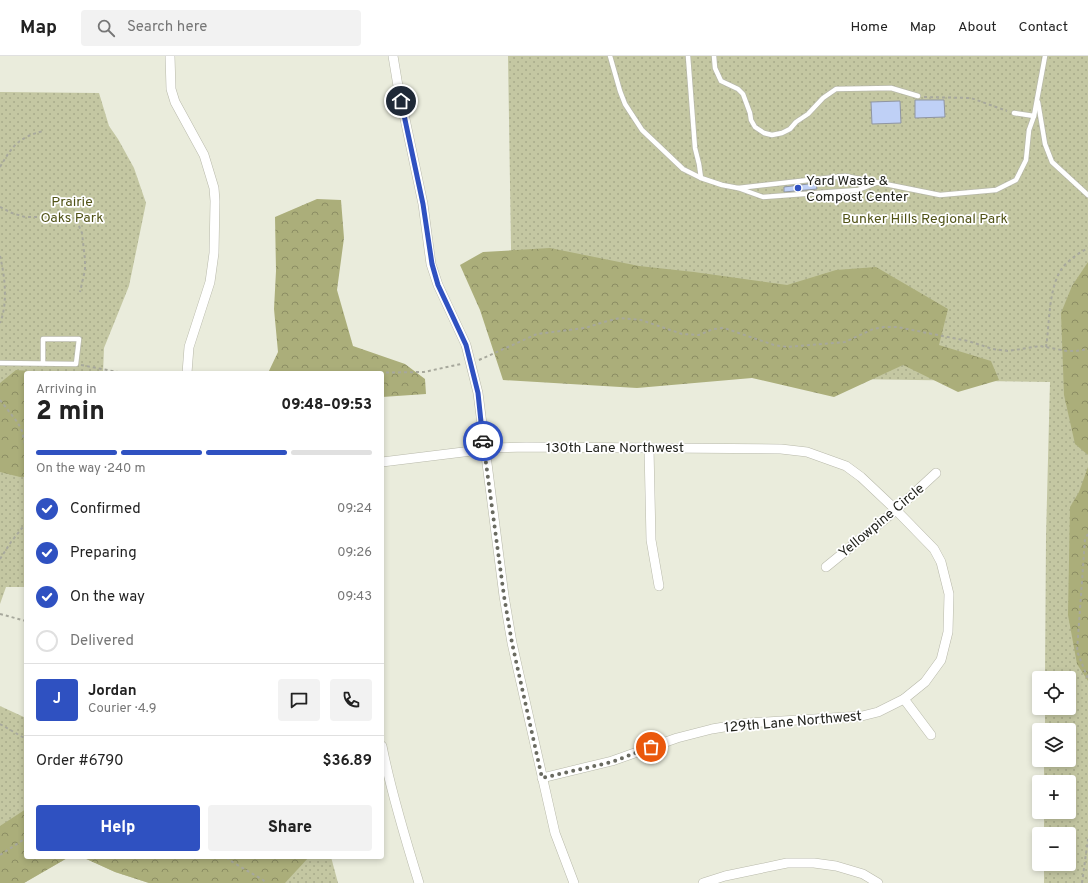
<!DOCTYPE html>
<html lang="en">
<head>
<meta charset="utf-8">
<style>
  :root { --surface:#fff; --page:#f2f2f2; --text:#222; --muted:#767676; --line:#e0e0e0; --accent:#2f51c1 }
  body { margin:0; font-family:Overpass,sans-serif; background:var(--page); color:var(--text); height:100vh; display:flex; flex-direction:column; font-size:15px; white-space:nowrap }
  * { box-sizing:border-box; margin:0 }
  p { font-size:13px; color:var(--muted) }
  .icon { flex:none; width:22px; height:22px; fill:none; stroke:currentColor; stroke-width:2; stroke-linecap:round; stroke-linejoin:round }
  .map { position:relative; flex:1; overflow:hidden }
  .side { position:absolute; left:24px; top:315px; width:360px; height:488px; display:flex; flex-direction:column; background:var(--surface); border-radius:4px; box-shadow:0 2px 6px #0003 }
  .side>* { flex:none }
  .tools { position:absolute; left:1032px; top:615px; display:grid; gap:8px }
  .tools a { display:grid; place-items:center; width:44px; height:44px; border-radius:4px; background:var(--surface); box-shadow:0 2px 6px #0003; font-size:20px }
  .pin { position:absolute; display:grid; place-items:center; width:34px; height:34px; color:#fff; margin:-17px; border:2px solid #fff; border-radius:50%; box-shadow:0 1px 4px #0007 }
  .courier { position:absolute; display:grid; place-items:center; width:40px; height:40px; margin:-20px; border:3px solid #2f51c1; border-radius:50%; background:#fff; color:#222; box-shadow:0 1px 5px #0007 }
  .headline em { font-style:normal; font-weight:800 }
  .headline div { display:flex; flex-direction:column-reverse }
  .headline { display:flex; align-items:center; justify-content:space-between; height:68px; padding:0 12px }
  h1 { font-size:26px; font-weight:800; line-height:30px }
  .bar { display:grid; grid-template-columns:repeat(4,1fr); gap:6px 4px; align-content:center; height:48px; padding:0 12px }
  .bar i { height:5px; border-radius:3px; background:var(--line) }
  .bar .on { background:var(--accent) }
  .bar p { grid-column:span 4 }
  .line { display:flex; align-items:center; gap:10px; padding:0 12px; border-top:1px solid var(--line) }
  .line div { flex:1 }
  .round { display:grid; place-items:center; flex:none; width:42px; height:42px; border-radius:4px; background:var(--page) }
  ol { padding:0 12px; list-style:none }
  li { display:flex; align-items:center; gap:12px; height:44px }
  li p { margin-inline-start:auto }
  li .icon { padding:4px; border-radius:50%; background:var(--accent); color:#fff; stroke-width:4 }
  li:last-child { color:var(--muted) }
  li i { width:22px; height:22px; border:2px solid var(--line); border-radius:50% }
  .primary-button { display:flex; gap:8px; margin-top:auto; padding:8px 12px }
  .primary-button a { flex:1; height:46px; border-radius:4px; background:var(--accent); color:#fff; font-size:16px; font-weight:800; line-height:46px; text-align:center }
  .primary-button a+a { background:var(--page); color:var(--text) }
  header { display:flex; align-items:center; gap:24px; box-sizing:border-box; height:56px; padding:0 20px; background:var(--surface); border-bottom:1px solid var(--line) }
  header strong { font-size:19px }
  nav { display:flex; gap:22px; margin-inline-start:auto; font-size:14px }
  .search { width:280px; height:36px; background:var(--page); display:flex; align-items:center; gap:10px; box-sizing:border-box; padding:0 14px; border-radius:4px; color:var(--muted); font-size:15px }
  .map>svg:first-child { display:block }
</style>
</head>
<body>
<header>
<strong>Map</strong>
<div class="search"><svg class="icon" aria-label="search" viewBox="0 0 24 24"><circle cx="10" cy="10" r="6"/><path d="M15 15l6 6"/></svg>Search here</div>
<nav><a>Home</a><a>Map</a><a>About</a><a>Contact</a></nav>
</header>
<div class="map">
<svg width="1088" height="827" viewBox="0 0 1088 827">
  <defs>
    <pattern id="grass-dots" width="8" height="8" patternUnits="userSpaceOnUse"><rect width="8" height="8" fill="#c4c7a2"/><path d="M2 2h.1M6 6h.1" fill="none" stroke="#a8ab8b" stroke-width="1.8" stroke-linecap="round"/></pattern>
    <pattern id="forest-crowns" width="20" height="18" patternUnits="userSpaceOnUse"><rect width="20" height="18" fill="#abae7a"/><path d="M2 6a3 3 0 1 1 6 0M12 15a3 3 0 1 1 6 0" fill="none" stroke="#8b8d63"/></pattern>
  </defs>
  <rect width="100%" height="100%" fill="#eaecdc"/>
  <g fill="url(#grass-dots)">
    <polygon points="508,0 1088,0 1088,827 1044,827 1044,808 1069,808 1069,778 1044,778 1044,756 1069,756 1069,726 1044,726 1044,704 1069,704 1069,674 1045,674 1045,652 1069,652 1069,622 1045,622 1046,481 1050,326 513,318"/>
    <polygon points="0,36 99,37 109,70 118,83 134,112 146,147 129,230 104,292 103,317 26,317 26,531 6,531 0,548"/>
    <polygon points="0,650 26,662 26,801 69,801 24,827 0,827"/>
    <polygon points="82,801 331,801 338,827 149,827 115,816"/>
  </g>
  <g fill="url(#forest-crowns)">
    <polygon points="317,143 341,144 344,182 337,234 353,290 405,308 425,323 426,338 382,341 382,317 268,317 278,296 274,253 276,215 275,161"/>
    <polygon points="550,192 639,210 694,216 787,229 836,214 876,211 948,253 939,289 991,305 999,324 958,336 903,309 834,341 752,322 637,332 503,324 480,254 460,209 483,196"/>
    <polygon points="1088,206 1088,399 1075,388 1064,339 1061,257 1072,230"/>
    <polygon points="16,314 55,317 26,317 26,421 20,421 0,416 0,327"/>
    <polygon points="1088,411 1088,625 1077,608 1068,559 1070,451 1079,436"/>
    <polygon points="26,753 26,801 69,801 24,827 0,827 0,770"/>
    <polygon points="82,801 309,801 285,827 149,827 115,816"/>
  </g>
  <g fill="#bfd0f6" stroke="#8f95a2">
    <polygon points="915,44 944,44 945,61 915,62"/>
    <polygon points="900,45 901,67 872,68 871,46"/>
    <polygon points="816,127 817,133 784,136 784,131"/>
  </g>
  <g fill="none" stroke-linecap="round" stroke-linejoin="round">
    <defs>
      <g id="service">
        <polyline points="610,0 620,35 625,48 642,74 683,113 701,122 722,129 738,132 763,141 858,134 876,127"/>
        <polyline points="688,0 695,92 699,108 701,122"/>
        <polyline points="714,0 715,12 721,25 738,33 743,38 750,57 751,64 755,71 764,77 772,79 782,77 790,73 796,66 808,58 823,42 836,33 891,32 918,40"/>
        <polyline points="1038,46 1045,88 1052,106 1088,139"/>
        <polyline points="1014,57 1034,60"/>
        <polyline points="738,132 845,120 940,139 996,134 1016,124 1026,104 1029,74 1034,60 1045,0"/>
        <polyline points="0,307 76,308 79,283 43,283 43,308"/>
      </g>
      <g id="minor">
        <polyline points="170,0 171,33 175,46 204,99 214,132 215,145 214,197 210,226 189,291 187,317"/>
        <polyline points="393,0 398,30 423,148 431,208 438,229 466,289 478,337 504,540 512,587 555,777 574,827"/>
        <polyline points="649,392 651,484 659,530"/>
        <polyline points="382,406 496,392 526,391 781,393 807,396 846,410 861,421 896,454 934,493 941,506 949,538 948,576 941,604 925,626 904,643 878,656 862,660 748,667 712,673 677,682 612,705 542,722"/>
        <polyline points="826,511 896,454 936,417"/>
        <polyline points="904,643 931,679"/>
        <path d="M382 690C391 736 405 782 419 827"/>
        <polyline points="703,827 725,820 787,807 814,807 836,810 863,818 878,827"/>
      </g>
    </defs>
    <use href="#service" stroke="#b8b9aa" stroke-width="6"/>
    <use href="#minor" stroke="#b8b9aa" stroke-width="10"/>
    <g stroke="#a7a89c" stroke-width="2" stroke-dasharray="3 3" stroke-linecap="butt">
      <polyline points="924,41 971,42 1007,55"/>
      <path d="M0 111C13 89 18 82 43 75"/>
      <polyline points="0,151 12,157 25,161 63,161 71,163 78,168 82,177 85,204 85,214 80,236"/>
      <path d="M0 200C5 221 8 247 0 267"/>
      <path d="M1046 291C1050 266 1048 231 1063 211 1070 203 1079 197 1088 192"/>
      <polyline points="479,304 537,278 585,272 604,266 620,262 641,264 682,278 699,279 713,273 724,272 774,289 787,291 845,286 873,273 884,271 897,271 968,285 993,293 1008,295 1040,290 1067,295 1076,295 1088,293"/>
      <polyline points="81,309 123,317"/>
      <polyline points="356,317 424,316 461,308"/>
      <polyline points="0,344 18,367 22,375 26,393"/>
      <polyline points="1088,478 1085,483 1077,595 1088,623"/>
      <polyline points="0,503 11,486 26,467"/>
      <polyline points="0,558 26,565"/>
      <polyline points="0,668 26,683"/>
      <polyline points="0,799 26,782"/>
      <polyline points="227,801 229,804 263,824 266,827"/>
      <polyline points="1082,827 1088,783"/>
    </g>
    <use href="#service" stroke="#fff" stroke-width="4.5"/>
    <use href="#minor" stroke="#fff" stroke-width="9"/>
  </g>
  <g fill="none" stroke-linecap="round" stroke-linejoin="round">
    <polyline stroke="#696a60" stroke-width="4" stroke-dasharray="0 7.2" points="483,385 504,540 512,587 542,722 612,706 651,691"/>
    <polyline stroke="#2f51c1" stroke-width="5" points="401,45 423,148 432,208 438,229 466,289 478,337 483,385"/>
  </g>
  <circle fill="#2f51c1" stroke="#fff" stroke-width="1.5" cx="798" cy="132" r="4"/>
  <g text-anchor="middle" stroke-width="3.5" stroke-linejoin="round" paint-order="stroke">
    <g font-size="14" fill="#23241e" stroke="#fff" text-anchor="start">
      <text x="806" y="129">Yard Waste &amp;<tspan x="806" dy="16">Compost Center</tspan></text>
    </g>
    <g font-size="14" fill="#515317" stroke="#fff">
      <text x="72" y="150">Prairie<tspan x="72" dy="16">Oaks Park</tspan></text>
      <text x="925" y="167">Bunker Hills Regional Park</text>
    </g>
    <g font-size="14" fill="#23241e" stroke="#fff">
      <text x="615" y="396">130th Lane Northwest</text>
      <text transform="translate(881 464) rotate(-40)" y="5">Yellowpine Circle</text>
      <text transform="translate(793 665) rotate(-5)" y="5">129th Lane Northwest</text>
    </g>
  </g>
</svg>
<div class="tools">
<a><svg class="icon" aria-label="locate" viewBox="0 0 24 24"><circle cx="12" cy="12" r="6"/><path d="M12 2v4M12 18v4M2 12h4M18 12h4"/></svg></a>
<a><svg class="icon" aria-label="layers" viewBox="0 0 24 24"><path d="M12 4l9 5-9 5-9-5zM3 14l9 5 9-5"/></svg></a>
<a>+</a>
<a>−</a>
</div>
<div class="pin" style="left:651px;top:691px;background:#ea580c"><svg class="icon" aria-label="bag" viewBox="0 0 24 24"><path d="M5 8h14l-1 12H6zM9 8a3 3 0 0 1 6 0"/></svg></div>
<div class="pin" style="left:401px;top:45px;background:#1f2937"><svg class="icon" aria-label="home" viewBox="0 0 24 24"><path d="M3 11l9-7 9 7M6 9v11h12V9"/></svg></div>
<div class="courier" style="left:483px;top:385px"><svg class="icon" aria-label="car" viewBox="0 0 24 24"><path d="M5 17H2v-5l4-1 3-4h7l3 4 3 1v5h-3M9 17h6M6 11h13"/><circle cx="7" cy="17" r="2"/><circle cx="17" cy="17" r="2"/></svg></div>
<section class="side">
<div class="headline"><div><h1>2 min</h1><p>Arriving in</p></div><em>09:48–09:53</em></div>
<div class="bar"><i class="on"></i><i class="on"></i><i class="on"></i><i></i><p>On the way · 240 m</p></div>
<ol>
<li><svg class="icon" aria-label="check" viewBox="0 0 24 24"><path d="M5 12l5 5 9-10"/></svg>Confirmed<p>09:24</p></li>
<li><svg class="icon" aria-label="check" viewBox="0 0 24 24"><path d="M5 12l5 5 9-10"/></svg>Preparing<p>09:26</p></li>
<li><svg class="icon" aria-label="check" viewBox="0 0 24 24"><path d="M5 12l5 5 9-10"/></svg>On the way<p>09:43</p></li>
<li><i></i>Delivered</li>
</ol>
<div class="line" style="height:72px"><b class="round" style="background:var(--accent);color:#fff">J</b><div><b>Jordan</b><p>Courier · 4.9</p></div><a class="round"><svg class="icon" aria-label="chat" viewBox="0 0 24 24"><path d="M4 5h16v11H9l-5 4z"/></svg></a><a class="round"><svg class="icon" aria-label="phone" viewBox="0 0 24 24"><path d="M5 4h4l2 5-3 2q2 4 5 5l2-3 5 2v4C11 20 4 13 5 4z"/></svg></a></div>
<div class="line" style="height:52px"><div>Order #6790</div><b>$36.89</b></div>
<div class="primary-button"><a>Help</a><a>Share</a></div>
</section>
</div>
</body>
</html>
